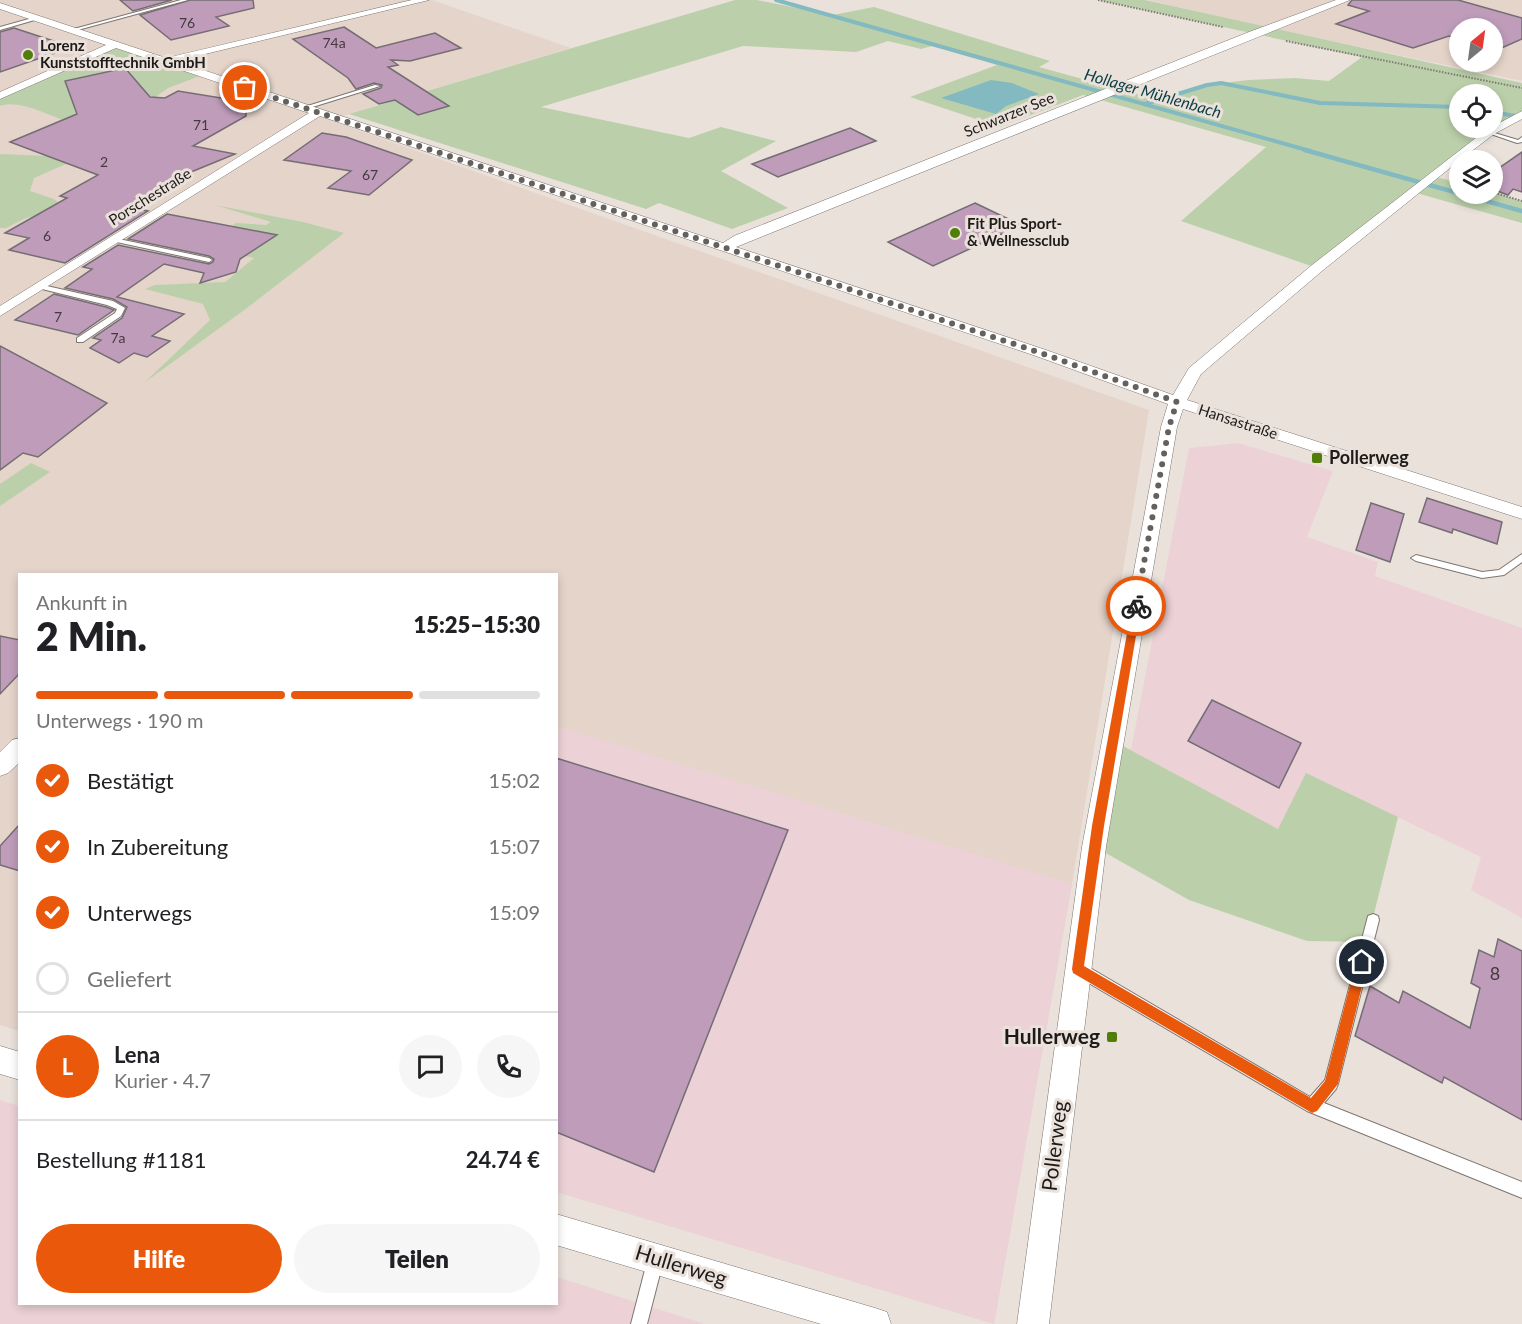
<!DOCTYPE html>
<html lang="de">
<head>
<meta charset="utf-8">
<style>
  :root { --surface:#fff; --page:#f6f6f6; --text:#202124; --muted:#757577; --line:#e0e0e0; --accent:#ea580c }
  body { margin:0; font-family:Lato,sans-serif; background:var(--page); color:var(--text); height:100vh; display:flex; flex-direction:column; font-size:22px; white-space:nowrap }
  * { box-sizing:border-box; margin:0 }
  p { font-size:20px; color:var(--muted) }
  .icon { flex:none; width:33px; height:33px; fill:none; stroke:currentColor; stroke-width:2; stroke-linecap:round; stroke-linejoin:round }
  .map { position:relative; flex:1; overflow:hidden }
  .side { position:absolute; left:18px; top:573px; width:540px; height:732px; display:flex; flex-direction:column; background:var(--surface); border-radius:0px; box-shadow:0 3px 9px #0003 }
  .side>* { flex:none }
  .needle { width:39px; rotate:29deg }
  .tools { position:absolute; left:1449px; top:18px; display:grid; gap:12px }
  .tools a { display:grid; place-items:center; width:54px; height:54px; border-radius:50%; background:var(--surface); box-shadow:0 3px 9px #0003; font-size:30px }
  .pin { position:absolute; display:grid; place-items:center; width:51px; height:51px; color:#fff; margin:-26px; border:3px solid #fff; border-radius:50%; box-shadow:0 2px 6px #0007 }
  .courier { position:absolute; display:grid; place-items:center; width:60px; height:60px; margin:-30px; border:4px solid #ea580c; border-radius:50%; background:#fff; color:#222; box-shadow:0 2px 8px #0007 }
  .summary em { font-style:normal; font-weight:800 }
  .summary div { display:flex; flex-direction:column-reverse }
  .summary { display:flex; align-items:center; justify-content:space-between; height:102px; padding:0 18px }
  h1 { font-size:39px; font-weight:800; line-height:45px }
  .bar { display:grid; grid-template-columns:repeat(4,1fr); gap:9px 6px; align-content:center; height:72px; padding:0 18px }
  .bar i { height:8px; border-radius:4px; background:var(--line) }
  .bar .selected { background:var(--accent) }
  .bar p { grid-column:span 4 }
  .line { display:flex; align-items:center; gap:15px; padding:0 18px; border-top:2px solid var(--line) }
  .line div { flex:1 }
  .round { display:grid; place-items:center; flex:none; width:63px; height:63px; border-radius:32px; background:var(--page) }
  ol { padding:0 18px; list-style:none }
  li { display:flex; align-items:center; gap:18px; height:66px }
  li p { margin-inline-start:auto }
  li .icon { padding:6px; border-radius:50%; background:var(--accent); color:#fff; stroke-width:4 }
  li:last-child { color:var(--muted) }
  li i { width:33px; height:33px; border:3px solid var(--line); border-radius:50% }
  .button { display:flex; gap:12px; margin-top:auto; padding:12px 18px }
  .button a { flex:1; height:69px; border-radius:36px; background:var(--accent); color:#fff; font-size:24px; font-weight:800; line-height:69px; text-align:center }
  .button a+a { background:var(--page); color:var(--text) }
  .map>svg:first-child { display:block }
</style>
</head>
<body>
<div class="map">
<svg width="1522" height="1324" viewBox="0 0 1522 1324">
  <rect width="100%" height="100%" fill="#eae1db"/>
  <g fill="#e5d4ca" fill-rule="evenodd">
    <polygon points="0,0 432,0 571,48 349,114 332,121 1149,410 1072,884 994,1324 557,1192 556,574 20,574 19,1031 0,1025"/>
    <path d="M1147 0H1522V81L1256 25ZM1460 28H1492V62H1460Z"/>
  </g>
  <g fill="#ecd2d6">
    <polygon points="1238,443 1333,471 1307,537 1378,562 1375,576 1522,628 1522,918 1471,890 1481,857 1307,774 1279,830 1131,750 1189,448"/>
    <polygon points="556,726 1072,884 994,1324 557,1192"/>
    <polygon points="0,1100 19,1106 20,1304 556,1304 557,1277 705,1324 0,1324"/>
  </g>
  <g fill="#bbd0aa" fill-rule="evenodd">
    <path d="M735 0H757L833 15 874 7 1050 61 1039 67 1159 100 1207 85 1248 80 1295 78 1329 81 1362 57 1098 0H1145L1522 83V114L1433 176 1459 183 1460 194 1493 192 1522 201V223L1413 192 1317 268 1181 221 1266 147 1083 95 1000 127 910 97 997 65 932 46 921 49 888 41 856 52 743 46 541 107 689 138 721 127 776 141 721 171 788 208 732 229 659 203 646 209 349 114ZM1460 94H1492V128H1460Z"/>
    <path d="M116 44 205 74 168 88 129 116 98 150 34 178 30 191 54 199 66 210 26 218 6 228H0V154L46 156 78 145 69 123C52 116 18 99 0 106V96Z"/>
    <polygon points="215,205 303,222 344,233 247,308 144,383 210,320 203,304 145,289 155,285 225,282 254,258 205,247 236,223 266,225 271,222"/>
    <polygon points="31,463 50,472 0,506 0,484"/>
    <polygon points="1112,740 1278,829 1306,773 1398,817 1367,942 1307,941 1189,900 1095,847"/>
  </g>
  <polygon fill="#83b9c0" points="991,80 1012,83 1039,94 1006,106 996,114 941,98"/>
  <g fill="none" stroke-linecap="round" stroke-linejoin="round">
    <g stroke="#83b9c0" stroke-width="4">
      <polyline points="776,0 1310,151"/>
      <polyline points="1145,104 1207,85 1221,83 1320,103 1460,107"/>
      <polyline points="1492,112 1522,117"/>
    </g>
    <polyline stroke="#83b9c0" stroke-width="4.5" points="1305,150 1522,211"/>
  </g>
  <g fill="#be9cba" stroke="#746d73" stroke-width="1.5">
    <polygon points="120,0 172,0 133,11"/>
    <polygon points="190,0 253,0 254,8 216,17 229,26 171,40 140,15"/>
    <polygon points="1352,0 1458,0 1522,18 1522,39 1497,50 1492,49 1492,28 1460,28 1460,39 1449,36 1413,48 1336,24 1369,11 1348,5"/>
    <polygon points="344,27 376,48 435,33 461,48 410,61 391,60 398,65 388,67 449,106 418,115 395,100 379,104 363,94 381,88 382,85 374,83 356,89 348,78 293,39"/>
    <polygon points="14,28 72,47 0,72 0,32"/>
    <polygon points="125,68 150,97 165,98 178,91 221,98 224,96 246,103 246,116 193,146 235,154 174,179 127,207 148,211 65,263 9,250 29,238 5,233 67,198 60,196 98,175 10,142 77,114 65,81"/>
    <polygon points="850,128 876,141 778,177 752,164"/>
    <polygon points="322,133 346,137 412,160 369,195 328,188 351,171 284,160"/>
    <polygon points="1522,152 1522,192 1513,189 1508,195 1492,189 1492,173"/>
    <polygon points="975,203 1021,225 933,266 888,242"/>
    <polygon points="167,214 277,235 240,259 236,272 200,283 204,273 164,264 117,297 184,314 152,336 170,341 147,357 134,353 119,363 90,348 101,340 93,338 122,318 127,307 113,299 65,288 92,269 83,267 118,245 209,264 213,262 214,259 209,256 128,239"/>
    <polygon points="54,294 106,307 114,310 78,335 15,320"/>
    <polygon points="0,346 107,403 38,457 23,453 0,470"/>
    <polygon points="1427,498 1502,522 1497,544 1453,529 1452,533 1419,522"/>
    <polygon points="1371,503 1404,514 1390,562 1356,550"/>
    <polygon points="0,636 20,640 20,673 0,694"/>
    <polygon points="1212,700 1301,743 1279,788 1188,741"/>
    <polygon points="556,758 788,830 654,1172 556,1132"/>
    <polygon points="20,824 20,871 0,865 0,846"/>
    <polygon points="1498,939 1522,951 1522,1120 1444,1077 1442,1083 1355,1036 1370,986 1399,1003 1403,991 1470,1028 1480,988 1471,983 1479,950 1494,957"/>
  </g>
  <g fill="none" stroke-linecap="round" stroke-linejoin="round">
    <defs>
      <g id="service">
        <polygon points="181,0 188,0 74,31 70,30"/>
        <polygon points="36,17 38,19 0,30 0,27"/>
        <polygon points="375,85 380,86 306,109 301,108"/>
        <polygon points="1488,131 1518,140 1522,137 1522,142 1517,143 1488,133"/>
        <polygon points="114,238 209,258 212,260 209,262 112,241 111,240"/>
        <polygon points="38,284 113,301 125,308 121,316 83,342 77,342 77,338 115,313 117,309 107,305 38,288"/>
        <polygon points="1522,554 1522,562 1504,575 1482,578 1416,561 1411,558 1416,555 1482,572 1499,570"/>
        <polygon points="1373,914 1378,916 1379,920 1338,1084 1336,1089 1324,1103 1522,1182 1522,1198 1307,1111 1075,975 1073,970 1075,965 1080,964 1085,965 1310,1097 1325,1080 1367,920 1368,916"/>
        <polygon points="655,1254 661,1256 663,1262 647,1324 631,1324 647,1262 649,1256"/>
      </g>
      <g id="minor">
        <polygon points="412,0 429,0 176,61 723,243 734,236 1249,32 1336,0 1350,0 736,247 1046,350 1173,395 1189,368 1312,265 1486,130 1522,111 1522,119 1494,134 1460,160 1322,271 1201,374 1187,400 1522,507 1522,519 1183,409 1177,427 1106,847 1049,1324 1017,1324 1082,847 1161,427 1168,404 1036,356 320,116 0,316 0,306 309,113 116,48 0,99 0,92 106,45 0,9 0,3 166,58"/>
        <polygon points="20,738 20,762 8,773 0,776 0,752 12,740"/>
        <polygon points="0,1046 20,1052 20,1080 0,1074"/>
        <polygon points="556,1214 875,1308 887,1312 891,1324 821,1324 556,1245"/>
      </g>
    </defs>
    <use href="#service" stroke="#7d7570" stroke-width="2"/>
    <use href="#minor" stroke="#7d7570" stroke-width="1"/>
    <g stroke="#807a76" stroke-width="2" stroke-dasharray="1.5 1.5" stroke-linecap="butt">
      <polyline points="1098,0 1223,27"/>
      <polyline points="1286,41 1522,88"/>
      <polyline points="1492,192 1522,201"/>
    </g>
    <use href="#service" fill="#fff" fill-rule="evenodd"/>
    <use href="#minor" fill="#fff" fill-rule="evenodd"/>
  </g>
  <polygon fill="#ea580c" points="1136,602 1141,606 1104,826 1084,966 1311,1098 1325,1081 1356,962 1358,958 1366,958 1368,962 1338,1084 1317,1111 1312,1113 1073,973 1072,969 1092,826 1132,606"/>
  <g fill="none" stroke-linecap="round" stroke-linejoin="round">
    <polyline stroke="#65605c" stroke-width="6" stroke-dasharray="0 10.8" points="245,88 1041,353 1177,402 1169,427 1136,606"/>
  </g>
  <g fill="#507e08" stroke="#eae1db" stroke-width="2">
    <circle cx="28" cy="55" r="6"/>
    <circle cx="955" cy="233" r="6"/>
    <rect x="1311" y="452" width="12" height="12" rx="3"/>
    <rect x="1106" y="1031" width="12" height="12" rx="3"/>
  </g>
  <g text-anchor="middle" stroke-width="6" stroke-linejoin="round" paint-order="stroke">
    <g font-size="14" fill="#453a40">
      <text x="187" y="28">76</text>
      <text x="334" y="48">74a</text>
      <text x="201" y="130">71</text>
      <text x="104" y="167">2</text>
      <text x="370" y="180">67</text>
      <text x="47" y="241">6</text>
      <text x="58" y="322">7</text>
      <text x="118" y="343">7a</text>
    </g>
    <g font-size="15" font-weight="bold" fill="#1d1a18" stroke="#eae1db" text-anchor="start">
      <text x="40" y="51">Lorenz<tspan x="40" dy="17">Kunststofftechnik GmbH</tspan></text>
      <text x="967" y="229">Fit Plus Sport-<tspan x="967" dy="17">&amp; Wellnessclub</tspan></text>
    </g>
    <g font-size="15" fill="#1d1a18" stroke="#eae1db">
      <text transform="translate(1009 115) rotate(-22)" y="5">Schwarzer See</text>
      <text transform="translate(150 197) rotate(-32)" y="5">Porschestraße</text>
      <text transform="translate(1238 422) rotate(18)" y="5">Hansastraße</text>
    </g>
    <g font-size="16" font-style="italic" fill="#083d42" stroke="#eae1db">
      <text transform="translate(1153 93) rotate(16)" y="6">Hollager Mühlenbach</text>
    </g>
    <g font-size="18" font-weight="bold" fill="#1d1a18" stroke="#eae1db" text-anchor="start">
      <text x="1329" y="464">Pollerweg</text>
    </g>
    <g font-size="18" fill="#453a40">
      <text x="1495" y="980">8</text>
    </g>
    <g font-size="21" font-weight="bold" fill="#1d1a18" stroke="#eae1db" text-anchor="end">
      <text x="1100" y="1044">Hullerweg</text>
    </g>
    <g font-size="21" fill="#1d1a18" stroke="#eae1db">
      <text transform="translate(1055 1146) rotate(-83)" y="7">Pollerweg</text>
      <text transform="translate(681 1266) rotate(17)" y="7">Hullerweg</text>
    </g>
  </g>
</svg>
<div class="tools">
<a><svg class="needle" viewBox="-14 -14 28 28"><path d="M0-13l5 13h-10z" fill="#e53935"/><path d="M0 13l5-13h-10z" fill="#757577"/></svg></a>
<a><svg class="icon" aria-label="locate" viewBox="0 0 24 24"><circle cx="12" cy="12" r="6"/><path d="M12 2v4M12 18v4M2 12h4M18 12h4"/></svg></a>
<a><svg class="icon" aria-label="layers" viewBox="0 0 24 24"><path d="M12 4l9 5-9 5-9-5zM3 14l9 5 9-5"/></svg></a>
</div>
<div class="pin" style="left:245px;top:88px;background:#ea580c"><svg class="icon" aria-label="bag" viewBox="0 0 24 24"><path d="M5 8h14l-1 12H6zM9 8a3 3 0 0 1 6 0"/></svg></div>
<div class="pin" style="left:1362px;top:962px;background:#1f2937"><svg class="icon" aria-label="home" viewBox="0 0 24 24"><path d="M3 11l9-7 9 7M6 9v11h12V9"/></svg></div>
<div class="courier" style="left:1136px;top:606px"><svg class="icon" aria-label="bike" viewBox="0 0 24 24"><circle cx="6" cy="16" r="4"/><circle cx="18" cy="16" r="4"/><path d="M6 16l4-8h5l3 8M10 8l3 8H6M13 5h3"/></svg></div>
<section class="side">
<div class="summary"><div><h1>2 Min.</h1><p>Ankunft in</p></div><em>15:25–15:30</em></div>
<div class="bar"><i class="selected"></i><i class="selected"></i><i class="selected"></i><i></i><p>Unterwegs · 190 m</p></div>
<ol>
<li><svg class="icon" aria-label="check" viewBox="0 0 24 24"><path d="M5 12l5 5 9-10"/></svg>Bestätigt<p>15:02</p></li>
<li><svg class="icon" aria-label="check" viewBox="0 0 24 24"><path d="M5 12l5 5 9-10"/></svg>In Zubereitung<p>15:07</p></li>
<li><svg class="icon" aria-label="check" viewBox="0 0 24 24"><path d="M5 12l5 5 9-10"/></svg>Unterwegs<p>15:09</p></li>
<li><i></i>Geliefert</li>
</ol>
<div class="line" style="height:108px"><b class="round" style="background:var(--accent);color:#fff">L</b><div><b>Lena</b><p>Kurier · 4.7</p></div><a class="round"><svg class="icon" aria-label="chat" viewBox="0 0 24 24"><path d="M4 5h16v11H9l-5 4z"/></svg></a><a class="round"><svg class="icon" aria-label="phone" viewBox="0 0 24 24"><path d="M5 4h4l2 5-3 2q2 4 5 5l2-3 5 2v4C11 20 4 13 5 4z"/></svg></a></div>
<div class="line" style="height:78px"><div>Bestellung #1181</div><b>24.74 €</b></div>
<div class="button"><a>Hilfe</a><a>Teilen</a></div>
</section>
</div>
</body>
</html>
